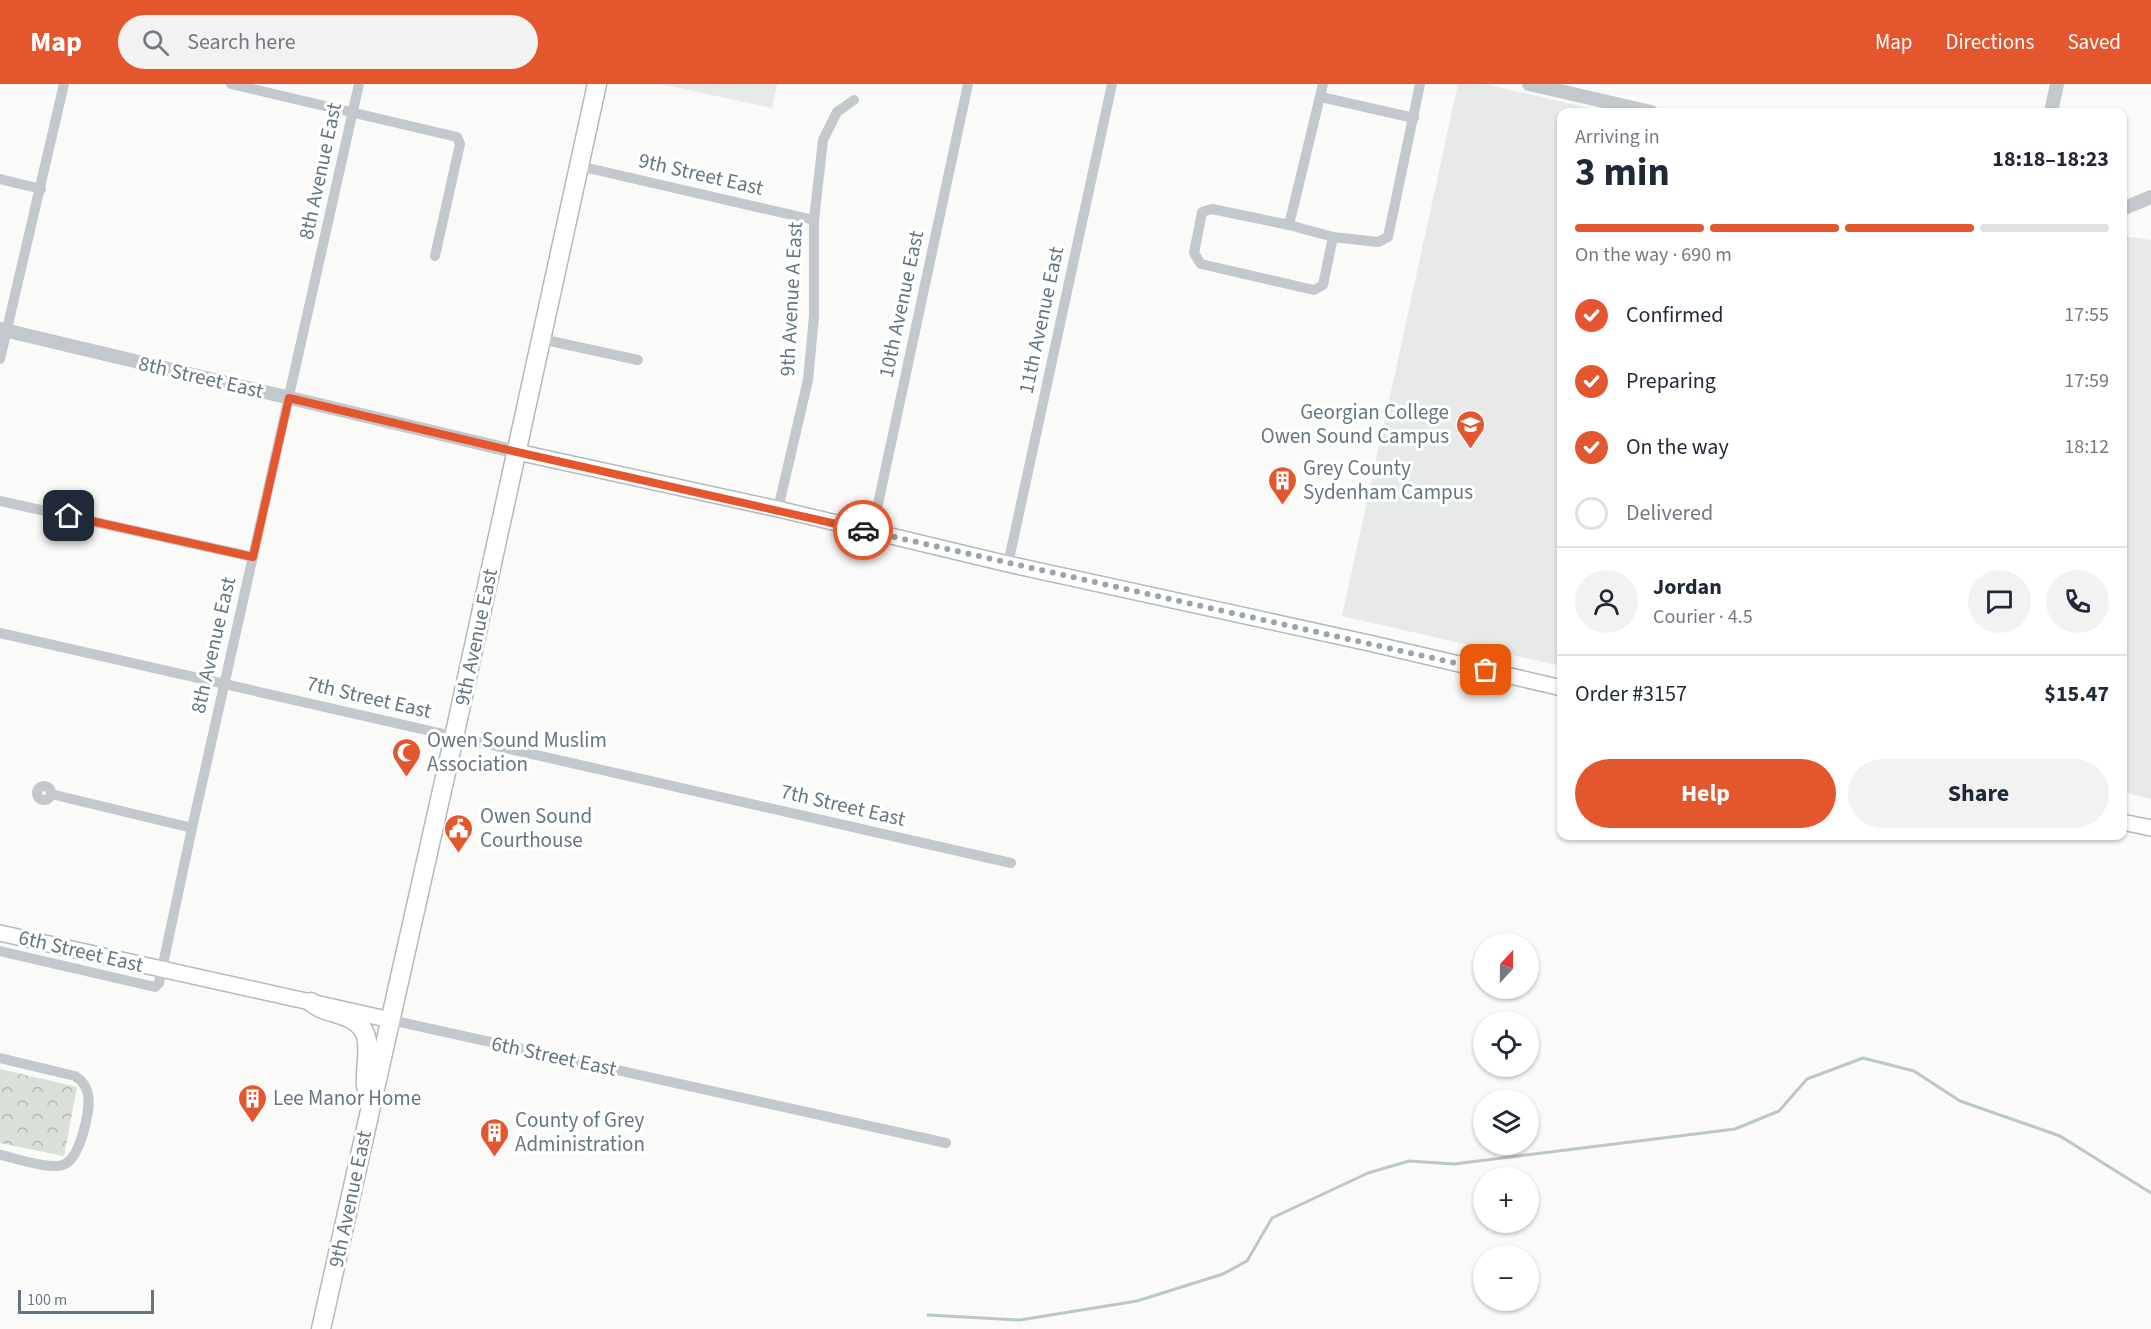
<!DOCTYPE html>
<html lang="en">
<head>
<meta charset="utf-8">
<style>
  :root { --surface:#fff; --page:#f2f2f3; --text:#1f2937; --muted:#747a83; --line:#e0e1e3; --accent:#e4572e }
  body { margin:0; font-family:"Source Sans 3",sans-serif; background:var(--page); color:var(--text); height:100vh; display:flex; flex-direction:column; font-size:22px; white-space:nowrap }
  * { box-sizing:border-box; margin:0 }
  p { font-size:20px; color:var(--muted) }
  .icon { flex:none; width:33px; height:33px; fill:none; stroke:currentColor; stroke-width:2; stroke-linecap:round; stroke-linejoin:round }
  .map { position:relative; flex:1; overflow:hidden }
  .details { position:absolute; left:1557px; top:24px; width:570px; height:732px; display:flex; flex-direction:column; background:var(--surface); border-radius:12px; box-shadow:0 2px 4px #0004 }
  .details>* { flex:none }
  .needle { width:39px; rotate:22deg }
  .fabs { position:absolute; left:1473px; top:849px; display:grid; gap:12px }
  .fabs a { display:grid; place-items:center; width:66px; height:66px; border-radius:50%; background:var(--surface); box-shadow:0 2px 4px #0004; font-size:30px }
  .scale { position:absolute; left:18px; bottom:15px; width:136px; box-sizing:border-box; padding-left:6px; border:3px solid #657683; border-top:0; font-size:16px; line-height:21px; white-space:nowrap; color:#657683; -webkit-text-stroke:4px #fff; paint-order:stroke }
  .pin { position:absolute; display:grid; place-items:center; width:51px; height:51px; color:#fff; margin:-26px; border-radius:12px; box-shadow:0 3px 9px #0006 }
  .courier { position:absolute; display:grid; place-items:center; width:60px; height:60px; margin:-30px; border:4px solid #e4572e; border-radius:50%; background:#fff; color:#222; box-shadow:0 2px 8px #0007 }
  .head em { font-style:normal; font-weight:700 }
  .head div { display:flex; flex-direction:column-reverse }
  .head { display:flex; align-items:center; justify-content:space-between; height:102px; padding:0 18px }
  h1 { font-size:39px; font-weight:700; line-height:45px }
  .bar { display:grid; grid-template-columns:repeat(4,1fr); gap:9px 6px; align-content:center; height:72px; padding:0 18px }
  .bar i { height:8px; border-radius:4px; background:var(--line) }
  .bar .selected { background:var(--accent) }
  .bar p { grid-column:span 4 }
  .line { display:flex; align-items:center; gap:15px; padding:0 18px; border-top:2px solid var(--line) }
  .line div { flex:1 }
  .round { display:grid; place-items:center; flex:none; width:63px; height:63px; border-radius:32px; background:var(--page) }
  ol { padding:0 18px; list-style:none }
  li { display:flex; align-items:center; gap:18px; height:66px }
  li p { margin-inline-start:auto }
  li .icon { padding:6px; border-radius:50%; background:var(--accent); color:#fff; stroke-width:4 }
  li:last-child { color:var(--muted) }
  li i { width:33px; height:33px; border:3px solid var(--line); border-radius:50% }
  .primary-button { display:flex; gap:12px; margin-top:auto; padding:12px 18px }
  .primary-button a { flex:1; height:69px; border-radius:36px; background:var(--accent); color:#fff; font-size:24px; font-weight:700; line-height:69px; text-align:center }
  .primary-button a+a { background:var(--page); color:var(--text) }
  header { display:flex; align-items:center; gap:36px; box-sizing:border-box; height:84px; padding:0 30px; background:var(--accent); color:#fff }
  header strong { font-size:28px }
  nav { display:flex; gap:33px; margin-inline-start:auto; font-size:21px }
  .search { width:420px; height:54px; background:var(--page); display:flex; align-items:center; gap:15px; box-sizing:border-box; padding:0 21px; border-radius:33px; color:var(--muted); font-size:22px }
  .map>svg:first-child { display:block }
</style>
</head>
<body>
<header>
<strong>Map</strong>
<div class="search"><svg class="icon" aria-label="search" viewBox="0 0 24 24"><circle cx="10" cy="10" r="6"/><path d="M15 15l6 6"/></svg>Search here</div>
<nav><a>Map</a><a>Directions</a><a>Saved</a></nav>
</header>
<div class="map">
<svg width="2151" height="1245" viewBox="0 0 2151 1245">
  <defs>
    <pattern id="park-crowns" width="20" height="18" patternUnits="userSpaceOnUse" patternTransform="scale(1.5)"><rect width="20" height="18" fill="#dadfd7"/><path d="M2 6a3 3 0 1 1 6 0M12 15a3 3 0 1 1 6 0" fill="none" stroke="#b4b9b4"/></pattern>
  </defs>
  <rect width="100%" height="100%" fill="#fafaf8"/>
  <g fill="#e8e9e9">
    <polygon points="660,0 777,0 772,24"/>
    <polygon points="1458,0 1485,0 1606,28 1562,28 1561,582 1342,532"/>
    <polygon points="2123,152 2151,156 2151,715 2123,708"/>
  </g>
  <polygon fill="url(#park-crowns)" points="0,985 77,1003 64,1072 0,1059"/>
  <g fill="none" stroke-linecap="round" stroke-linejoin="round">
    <polyline stroke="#bbc7cb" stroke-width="3" points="928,1231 1020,1236 1137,1217 1223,1190 1247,1177 1272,1134 1368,1089 1409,1077 1454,1080 1735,1045 1779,1027 1807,995 1863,974 1914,987 1960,1017 2060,1052 2151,1109"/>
    <defs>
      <g id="secondary">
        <polyline points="517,368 778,425 1008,480 1369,559 1562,604"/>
        <polyline points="2122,738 2151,744"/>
        <polyline points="0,849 391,936"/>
      </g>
      <g id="trunk">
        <path d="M311 918C320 926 330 927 341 931 380 943 364 972 366 1002"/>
        <polyline points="321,1245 454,653 597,0"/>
      </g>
    </defs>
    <use href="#secondary" stroke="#b3babf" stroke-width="18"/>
    <use href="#trunk" stroke="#b4b9bd" stroke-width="21"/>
    <g stroke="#c3c8cc" stroke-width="10">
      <polyline points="231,0 457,53 460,60 435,172"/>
      <polyline points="1321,13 1414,34"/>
      <polyline points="579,82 814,136"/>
      <polyline points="0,95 41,105"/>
      <polyline points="1289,141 1323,0"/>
      <polyline points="1333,153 1323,201 1314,206 1201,180 1194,169 1202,128 1212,125 1289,141 1333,153 1378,158 1388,153 1420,0"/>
      <polyline points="541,255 638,276"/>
      <polyline points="0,275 64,0"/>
      <polyline points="0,417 253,473"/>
      <polyline points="778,425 808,296 814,232 814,136 823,56 837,28 854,16"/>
      <polyline points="872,448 968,0"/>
      <polyline points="1008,480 1112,0"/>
      <polyline points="0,549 1011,779"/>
      <circle cx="44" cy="709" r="7"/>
      <polyline points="51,710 192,744"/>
      <polyline points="0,867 155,903 159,899 192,744 359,0"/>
      <polyline points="391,936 946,1059"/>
      <path d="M0 974 75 992C81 996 87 1002 88 1011 91 1026 80 1073 65 1080 51 1087 16 1074 0 1071"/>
    </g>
    <g stroke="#c3c8cc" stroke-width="14">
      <polyline points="1529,0 1651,28"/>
      <polyline points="2051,28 2057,0"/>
      <polyline points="2122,125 2151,113"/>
      <polyline points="0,245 517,368"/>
    </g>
    <use href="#secondary" stroke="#fff" stroke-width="15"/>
    <use href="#trunk" stroke="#fff" stroke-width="18"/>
  </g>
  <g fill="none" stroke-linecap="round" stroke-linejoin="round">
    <polyline stroke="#99a4ac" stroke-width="6" stroke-dasharray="0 10.8" points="863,446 1486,586"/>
    <polyline stroke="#e4572e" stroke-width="8" points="69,432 253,473 289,314 517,368 863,446"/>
  </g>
  <defs>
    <symbol id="university-pin" viewBox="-11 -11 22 30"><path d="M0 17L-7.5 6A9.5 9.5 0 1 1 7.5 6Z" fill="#e4572e" stroke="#fff"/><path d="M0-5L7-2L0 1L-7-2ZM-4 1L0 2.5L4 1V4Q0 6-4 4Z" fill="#fff"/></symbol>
    <symbol id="building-pin" viewBox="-11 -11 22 30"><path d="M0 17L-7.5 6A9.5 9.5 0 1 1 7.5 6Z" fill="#e4572e" stroke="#fff"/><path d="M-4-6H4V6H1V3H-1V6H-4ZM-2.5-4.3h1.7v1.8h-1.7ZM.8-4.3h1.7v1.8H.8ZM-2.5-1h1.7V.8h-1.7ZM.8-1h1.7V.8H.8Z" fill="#fff"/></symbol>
    <symbol id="mosque-pin" viewBox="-11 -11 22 30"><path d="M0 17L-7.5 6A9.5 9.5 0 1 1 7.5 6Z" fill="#e4572e" stroke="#fff"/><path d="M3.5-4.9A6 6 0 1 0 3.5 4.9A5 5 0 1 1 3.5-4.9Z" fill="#fff"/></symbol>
    <symbol id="civic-pin" viewBox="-11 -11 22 30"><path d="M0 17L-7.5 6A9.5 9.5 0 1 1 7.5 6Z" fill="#e4572e" stroke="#fff"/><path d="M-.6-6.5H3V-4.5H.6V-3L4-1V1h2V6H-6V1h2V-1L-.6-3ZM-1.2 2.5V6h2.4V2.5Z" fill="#fff"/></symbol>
  </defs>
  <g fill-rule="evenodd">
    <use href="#university-pin" x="1454" y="324" width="33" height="45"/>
    <use href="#building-pin" x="1266" y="380" width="33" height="45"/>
    <use href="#mosque-pin" x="390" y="652" width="33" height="45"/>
    <use href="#civic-pin" x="442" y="728" width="33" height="45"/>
    <use href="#building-pin" x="236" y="998" width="33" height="45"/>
    <use href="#building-pin" x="478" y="1032" width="33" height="45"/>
  </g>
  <g text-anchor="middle" stroke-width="6" stroke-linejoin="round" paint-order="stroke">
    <g font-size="21" fill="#657683" stroke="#fff">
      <text transform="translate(320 87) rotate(-78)" y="7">8th Avenue East</text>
      <text transform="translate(701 90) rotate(13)" y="7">9th Street East</text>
      <text transform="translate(791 215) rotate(-87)" y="7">9th Avenue A East</text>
      <text transform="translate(901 220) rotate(-78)" y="7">10th Avenue East</text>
      <text transform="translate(1041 236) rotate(-78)" y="7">11th Avenue East</text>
      <text transform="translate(201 293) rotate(13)" y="7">8th Street East</text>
      <text transform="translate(476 553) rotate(-78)" y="7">9th Avenue East</text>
      <text transform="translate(213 561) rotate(-77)" y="7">8th Avenue East</text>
      <text transform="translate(369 613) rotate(13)" y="7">7th Street East</text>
      <text transform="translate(843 721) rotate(13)" y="7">7th Street East</text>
      <text transform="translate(81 867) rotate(13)" y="7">6th Street East</text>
      <text transform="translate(554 972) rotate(12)" y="7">6th Street East</text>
      <text transform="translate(350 1115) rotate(-78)" y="7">9th Avenue East</text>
    </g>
    <g font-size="21" fill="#657683" stroke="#fff" text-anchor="start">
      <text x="1449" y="335" text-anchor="end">Georgian College<tspan x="1449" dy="24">Owen Sound Campus</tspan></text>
      <text x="1303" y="391">Grey County<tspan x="1303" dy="24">Sydenham Campus</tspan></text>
      <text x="427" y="663">Owen Sound Muslim<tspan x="427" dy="24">Association</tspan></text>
      <text x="480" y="739">Owen Sound<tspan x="480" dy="24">Courthouse</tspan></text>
      <text x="273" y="1021">Lee Manor Home</text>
      <text x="515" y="1043">County of Grey<tspan x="515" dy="24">Administration</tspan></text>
    </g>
  </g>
</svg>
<div class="fabs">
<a><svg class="needle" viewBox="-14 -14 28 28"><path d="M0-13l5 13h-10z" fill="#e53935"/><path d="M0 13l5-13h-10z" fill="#747a83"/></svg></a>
<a><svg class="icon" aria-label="locate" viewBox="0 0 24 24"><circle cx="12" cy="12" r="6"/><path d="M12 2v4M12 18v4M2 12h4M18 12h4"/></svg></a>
<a><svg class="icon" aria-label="layers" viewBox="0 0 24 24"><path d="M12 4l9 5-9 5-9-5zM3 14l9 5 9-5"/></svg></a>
<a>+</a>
<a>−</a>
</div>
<div class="scale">100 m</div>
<div class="pin" style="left:1486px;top:586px;background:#ea580c"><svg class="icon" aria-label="bag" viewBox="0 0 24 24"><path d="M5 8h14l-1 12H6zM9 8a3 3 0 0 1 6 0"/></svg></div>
<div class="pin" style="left:69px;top:432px;background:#1f2937"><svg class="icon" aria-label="home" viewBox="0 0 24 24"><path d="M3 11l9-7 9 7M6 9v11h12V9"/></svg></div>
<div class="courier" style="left:863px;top:446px"><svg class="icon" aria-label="car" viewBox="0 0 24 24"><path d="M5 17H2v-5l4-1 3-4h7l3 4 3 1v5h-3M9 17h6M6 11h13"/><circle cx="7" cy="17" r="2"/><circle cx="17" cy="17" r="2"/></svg></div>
<section class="details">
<div class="head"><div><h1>3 min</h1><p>Arriving in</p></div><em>18:18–18:23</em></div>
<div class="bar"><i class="selected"></i><i class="selected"></i><i class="selected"></i><i></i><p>On the way · 690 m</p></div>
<ol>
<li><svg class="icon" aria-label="check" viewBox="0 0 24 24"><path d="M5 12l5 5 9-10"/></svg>Confirmed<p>17:55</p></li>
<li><svg class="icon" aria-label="check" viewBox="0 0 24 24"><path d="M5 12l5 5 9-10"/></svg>Preparing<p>17:59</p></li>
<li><svg class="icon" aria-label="check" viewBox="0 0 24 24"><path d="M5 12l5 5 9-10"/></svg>On the way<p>18:12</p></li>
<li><i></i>Delivered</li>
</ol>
<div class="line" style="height:108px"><a class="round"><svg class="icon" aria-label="person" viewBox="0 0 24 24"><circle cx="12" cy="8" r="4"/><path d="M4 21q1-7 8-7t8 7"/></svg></a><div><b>Jordan</b><p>Courier · 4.5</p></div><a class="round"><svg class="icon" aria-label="chat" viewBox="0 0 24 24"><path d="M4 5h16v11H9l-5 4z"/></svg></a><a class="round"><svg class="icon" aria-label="phone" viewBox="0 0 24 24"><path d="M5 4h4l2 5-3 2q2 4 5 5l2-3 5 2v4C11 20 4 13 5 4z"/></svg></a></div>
<div class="line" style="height:78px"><div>Order #3157</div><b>$15.47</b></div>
<div class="primary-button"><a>Help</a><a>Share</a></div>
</section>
</div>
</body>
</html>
